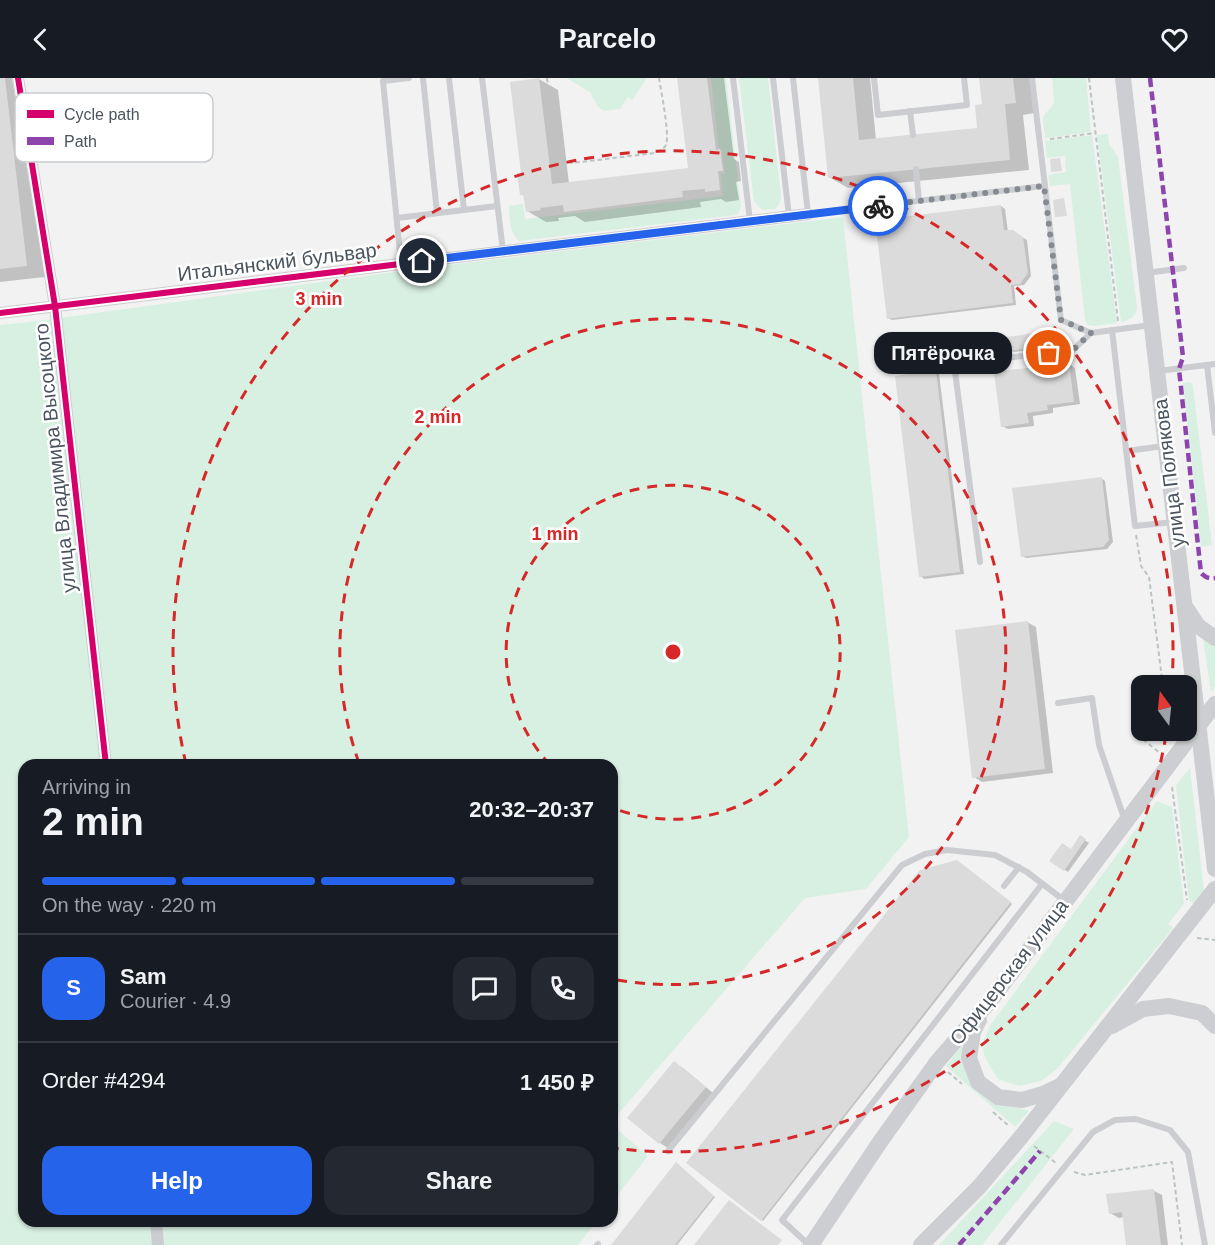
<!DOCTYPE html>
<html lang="en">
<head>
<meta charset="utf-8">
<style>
  :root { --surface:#171b24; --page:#242831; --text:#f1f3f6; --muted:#9ea1a6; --line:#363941; --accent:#2563eb }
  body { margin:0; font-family:Helvetica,sans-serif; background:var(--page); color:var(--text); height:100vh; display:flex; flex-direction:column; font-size:22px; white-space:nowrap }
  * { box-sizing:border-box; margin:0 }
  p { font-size:20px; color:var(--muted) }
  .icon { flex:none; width:33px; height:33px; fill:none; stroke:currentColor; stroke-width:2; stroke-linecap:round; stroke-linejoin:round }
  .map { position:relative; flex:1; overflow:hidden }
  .drawer { position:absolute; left:18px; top:681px; width:600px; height:468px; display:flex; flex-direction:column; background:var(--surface); border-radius:18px; box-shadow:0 2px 4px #0004 }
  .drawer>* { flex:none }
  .needle { width:39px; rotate:345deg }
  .tools { position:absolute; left:1131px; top:597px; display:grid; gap:12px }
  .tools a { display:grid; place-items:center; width:66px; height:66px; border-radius:12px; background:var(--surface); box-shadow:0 2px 4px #0004; font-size:30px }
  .pin { position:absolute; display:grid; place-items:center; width:51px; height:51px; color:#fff; margin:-26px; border:3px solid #fff; border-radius:50%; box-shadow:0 2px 6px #0007 }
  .courier { position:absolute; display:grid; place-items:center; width:60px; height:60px; margin:-30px; border:4px solid #2563eb; border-radius:50%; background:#fff; color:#222; box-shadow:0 2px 8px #0007 }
  .bubble { position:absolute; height:42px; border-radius:18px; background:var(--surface); box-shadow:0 2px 4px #0004; font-size:20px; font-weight:700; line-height:42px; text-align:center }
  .overview em { font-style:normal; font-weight:700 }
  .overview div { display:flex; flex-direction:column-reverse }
  .overview { display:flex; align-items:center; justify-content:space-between; height:102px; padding:0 24px }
  h1 { font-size:39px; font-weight:700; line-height:45px }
  .bar { display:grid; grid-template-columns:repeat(4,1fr); gap:9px 6px; align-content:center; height:72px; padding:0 24px }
  .bar i { height:8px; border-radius:4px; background:var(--line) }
  .bar .selected { background:var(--accent) }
  .bar p { grid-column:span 4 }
  .line { display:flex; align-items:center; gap:15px; padding:0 24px; border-top:2px solid var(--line) }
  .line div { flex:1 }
  .round { display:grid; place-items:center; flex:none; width:63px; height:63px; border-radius:18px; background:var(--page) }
  .primary-button { display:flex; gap:12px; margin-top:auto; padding:12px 24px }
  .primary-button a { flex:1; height:69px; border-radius:18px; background:var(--accent); color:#fff; font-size:24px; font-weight:700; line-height:69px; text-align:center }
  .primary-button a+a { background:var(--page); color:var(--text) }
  header { display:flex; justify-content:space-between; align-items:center; height:78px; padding:0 24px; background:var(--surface); font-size:27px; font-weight:700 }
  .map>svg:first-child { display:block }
</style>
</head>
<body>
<header><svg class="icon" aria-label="back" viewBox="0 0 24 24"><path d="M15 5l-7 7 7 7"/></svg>Parcelo<svg class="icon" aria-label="heart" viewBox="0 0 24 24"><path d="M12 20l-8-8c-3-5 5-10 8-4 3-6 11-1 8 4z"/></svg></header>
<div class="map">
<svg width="1215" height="1167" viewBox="0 0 1215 1167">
  <rect width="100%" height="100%" fill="#f2f2f2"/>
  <g fill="#d8f0e1">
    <polygon points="569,0 647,0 632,22 628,19 620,31 604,33 598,29 590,14 568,1"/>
    <path d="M711 0H726L741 128 739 134 736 137 519 163C509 154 510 140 509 128L523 126 525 141 723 118 721 96H725L722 72H719Z"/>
    <polygon points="739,0 768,0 781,119 780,125 775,131 762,132 754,123"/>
    <polygon points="1052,0 1086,0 1091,54 1045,60 1043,41 1044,37 1053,27 1054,22"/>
    <path d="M1108 56 1109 66 1118 79 1137 229C1136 239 1130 242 1121 244L1097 57Z"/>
    <polygon points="1092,57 1117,245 1095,248 1088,247 1085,242 1070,106 1050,108 1048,97 1066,94 1065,78 1047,80 1045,63"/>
    <polygon points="843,139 909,759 866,811 805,820 612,1043 612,687 24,687 24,1143 597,1143 578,1167 0,1167 0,247 38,243 423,190"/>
    <polygon points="1188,304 1192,305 1193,309 1212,467 1201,469 1183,305"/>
    <polygon points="1203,560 1215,568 1215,608 1211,614"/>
    <polygon points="1190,690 1204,813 1193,826 1189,822 1176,707"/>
    <path d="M1157 723 1172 729 1184 826 1168 846 1173 850 1058 990 1041 1003 1019 1008 998 1001C983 977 977 973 991 946Z"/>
    <polygon points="962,968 967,985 1009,1027 1029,1033 1015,1049 946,988"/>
    <polygon points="1054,1043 1074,1051 982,1167 939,1167"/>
    <polygon points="612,1047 648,1078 612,1124"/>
  </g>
  <g fill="#0003">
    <polygon points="0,0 12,0 45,199 0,204"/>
    <polygon points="678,0 724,0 734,81 739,84 741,103 736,104 739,122 726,124 721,121 700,124 701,129 585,144 575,138 558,140 559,143 546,144 527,133 525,118 521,116 523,96 539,1 558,12 569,106 689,91"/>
    <polygon points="820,0 870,0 876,62 979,52 984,27 981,0 1031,0 1034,35 1023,37 1029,92 848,110 829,99"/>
    <polygon points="1001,128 1005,131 1008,154 1017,156 1027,162 1031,198 1024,207 1014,208 1016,227 892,242 888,240"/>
    <polygon points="1056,254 1059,256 1061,268 1014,274 1010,272"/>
    <polygon points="1069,286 1075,290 1080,326 1053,330 1053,335 1033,338 1034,348 1008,351 1002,348"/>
    <polygon points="936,294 939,296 964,496 924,501 921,498"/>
    <polygon points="1101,400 1105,403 1113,464 1107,471 1026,480 1022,478"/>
    <polygon points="1027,544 1036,549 1053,695 982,704 974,699"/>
    <polygon points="1080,759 1089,765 1068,794 1051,783 1071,773"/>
    <polygon points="957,783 1012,826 763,1143 688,1085"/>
    <polygon points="674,985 683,990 713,1015 668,1070 660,1065"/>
    <polygon points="676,1086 715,1119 677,1167 612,1167"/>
    <polygon points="1154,1113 1162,1117 1168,1167 1128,1167 1124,1139 1119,1140 1110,1135"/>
  </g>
  <g fill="#dbdbdc">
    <polygon points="0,0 5,0 27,188 0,191"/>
    <polygon points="539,0 552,106 688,90 677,0 707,0 716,72 720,71 723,93 718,93 720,112 705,114 705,111 682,113 683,119 564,134 563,127 540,130 541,132 526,134 523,116 520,117 517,95 521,95 510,4"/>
    <polygon points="818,0 853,0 859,62 977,50 975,27 982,26 979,0 1013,0 1016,25 1005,26 1010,82 828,100"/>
    <polygon points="1060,80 1062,93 1051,94 1050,81"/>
    <polygon points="1064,120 1067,138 1055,139 1053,122"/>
    <polygon points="1001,127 1004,152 1013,152 1023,159 1028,195 1020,206 1011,207 1013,225 887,241 875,142"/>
    <polygon points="1056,252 1058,266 1009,273 1007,259"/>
    <polygon points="1069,285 1074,324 1047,327 1048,332 1027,335 1029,345 1001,349 994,294"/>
    <polygon points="936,292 960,494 919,499 895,298"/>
    <polygon points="1102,399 1109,462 1103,469 1021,479 1012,410"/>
    <polygon points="1028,543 1045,691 972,700 955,552"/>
    <polygon points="1080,757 1086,761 1064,793 1049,783 1062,765 1071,771"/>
    <polygon points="957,782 1011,824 761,1143 686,1085 920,792"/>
    <polygon points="674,983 706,1009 659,1066 627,1040"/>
    <polygon points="676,1084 714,1118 675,1167 611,1167"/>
    <polygon points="1154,1111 1161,1167 1126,1167 1122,1134 1109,1136 1106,1116"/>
    <polygon points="729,1122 782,1162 778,1167 694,1167"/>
  </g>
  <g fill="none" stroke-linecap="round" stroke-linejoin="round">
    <g stroke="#bac5c2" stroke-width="2" stroke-dasharray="4.5 3" stroke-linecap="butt">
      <path d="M547 0 555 69 561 80 565 83 572 85 655 75C659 73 664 71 666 67 670 57 661 13 659 0"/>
      <polyline points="1089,0 1118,243"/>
      <polyline points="1050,61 1095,55"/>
      <polyline points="1136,457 1141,488 1149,499 1163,608"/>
      <polyline points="1142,645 1135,655 1160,675"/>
      <polyline points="1172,709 1187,822"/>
      <polyline points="1198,859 1198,860 1215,862"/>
      <polyline points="948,994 962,1006"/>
      <polyline points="993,1034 1009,1048"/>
      <polyline points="1034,1068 1056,1085"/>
      <polyline points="1074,1094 1085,1097 1172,1084 1182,1167"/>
    </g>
    <g stroke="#cbcdd0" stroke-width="6">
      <polyline points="423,0 437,135"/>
      <polyline points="449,0 464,132"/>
      <polyline points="482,0 503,173"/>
      <polyline points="733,0 750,143"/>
      <polyline points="773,0 789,138"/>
      <polyline points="793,0 808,136 1044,108"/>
      <polyline points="874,0 878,37 967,27 964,0"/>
      <polyline points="1032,0 1061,242 1091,255 1151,247"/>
      <polyline points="910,33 913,57"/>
      <polyline points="916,91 919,123"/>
      <polyline points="397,140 497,128"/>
      <polyline points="401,185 383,3 409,0"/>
      <polyline points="1146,195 1184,190"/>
      <polyline points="1112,252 1135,448 1174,444"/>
      <polyline points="1207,287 1215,355"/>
      <polyline points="1158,293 1215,286"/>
      <polyline points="1126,373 1164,368"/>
      <polyline points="980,484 954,286 1073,272 1091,255"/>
      <polyline points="1058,625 1092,620 1099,667 1124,740"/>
      <polyline points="1004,808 1019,789"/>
      <polyline points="668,1073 902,787 925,776 947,772 995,777 1027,794 1065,823"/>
      <polyline points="597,1167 598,1166"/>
      <polyline points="809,1167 782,1142 1042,806"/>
      <polyline points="1001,1167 1093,1054 1115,1042 1136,1041 1170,1052 1188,1074 1205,1167"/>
    </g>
    <g stroke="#cbcdd0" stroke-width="12">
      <polyline points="18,0 55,228 106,687"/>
      <polyline points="0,235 808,136"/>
      <polyline points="156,1143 158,1167"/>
    </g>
    <g stroke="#ccced1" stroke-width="16">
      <polyline points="1123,0 1215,791"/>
      <polyline points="1187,531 1198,548 1215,560"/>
      <polyline points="979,942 973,954 969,980 978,1004 998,1019 1022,1022 1043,1016 1060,1008"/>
      <polyline points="1112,948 1143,931 1169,928 1202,935 1215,948"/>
      <polyline points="811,1167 880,1064 937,984 990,923 1215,626"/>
      <polyline points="921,1167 979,1109 1021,1059 1215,811"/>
    </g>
    <g stroke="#8e44ad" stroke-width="4.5" stroke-dasharray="9 4.5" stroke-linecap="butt">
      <path d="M1150 0 1183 279 1179 291 1201 495C1205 499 1209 501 1215 500"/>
      <polyline points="959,1167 1040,1073"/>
    </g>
    <defs>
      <g id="cycleway">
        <polyline points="18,0 55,228 106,687"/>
        <polyline points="0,235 808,136"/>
      </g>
    </defs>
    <use href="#cycleway" stroke="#fff" stroke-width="10"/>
    <use href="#cycleway" stroke="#d6006c" stroke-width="6"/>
  </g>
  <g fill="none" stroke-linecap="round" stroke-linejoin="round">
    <polyline stroke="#848b92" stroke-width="6" stroke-dasharray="0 10.8" points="878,128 1044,108 1061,242 1091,255 1073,272 1049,275"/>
    <polyline stroke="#2563eb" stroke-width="8" points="422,183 878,128"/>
  </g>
  <g fill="none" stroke="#d62828" stroke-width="3" stroke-dasharray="10 8">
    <path d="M550 687A167 167 0 1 1 613 730"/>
    <path d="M359 685A333 333 0 1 1 612 901"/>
    <path d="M1166 657A500 500 0 0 1 612 1070M186 686A500 500 0 1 1 1172 605"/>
  </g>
  <g text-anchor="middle" stroke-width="5" stroke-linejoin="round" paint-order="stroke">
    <g font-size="20" fill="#49545e" stroke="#fff">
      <text transform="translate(277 184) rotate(-7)" y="7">Итальянский бульвар</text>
      <text transform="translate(55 380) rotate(-96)" y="7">улица Владимира Высоцкого</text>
      <text transform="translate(1169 395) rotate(-97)" y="7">улица Полякова</text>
      <text transform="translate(1009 894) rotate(-52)" y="7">Офицерская улица</text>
    </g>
  </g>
  <rect x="15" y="15" width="198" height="69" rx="9" fill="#fff" stroke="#c8cccf" stroke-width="1.5"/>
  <rect x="27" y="32" width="27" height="8" fill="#d6006c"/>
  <rect x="27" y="59" width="27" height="8" fill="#8e44ad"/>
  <g font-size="16" fill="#49545e">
    <text x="64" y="42">Cycle path</text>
    <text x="64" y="69">Path</text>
  </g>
  <circle cx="673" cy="574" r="9" fill="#d62828" stroke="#fff" stroke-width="3"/>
  <g font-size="18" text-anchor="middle" font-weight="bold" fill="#d62828" stroke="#fff" stroke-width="5" stroke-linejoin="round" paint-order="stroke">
    <text x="319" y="227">3 min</text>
    <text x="438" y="345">2 min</text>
    <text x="555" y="462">1 min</text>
  </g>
</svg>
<div class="tools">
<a><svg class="needle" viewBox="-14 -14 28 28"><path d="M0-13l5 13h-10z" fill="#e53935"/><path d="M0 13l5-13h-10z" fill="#9ea1a6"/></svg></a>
</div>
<div class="pin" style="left:1049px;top:275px;background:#ea580c"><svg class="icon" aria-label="bag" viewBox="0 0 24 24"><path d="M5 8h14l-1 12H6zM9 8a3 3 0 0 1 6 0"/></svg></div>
<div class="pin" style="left:422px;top:183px;background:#1f2937"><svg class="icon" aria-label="home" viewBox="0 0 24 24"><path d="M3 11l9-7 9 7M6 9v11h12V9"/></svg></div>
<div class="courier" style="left:878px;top:128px"><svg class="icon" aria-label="bike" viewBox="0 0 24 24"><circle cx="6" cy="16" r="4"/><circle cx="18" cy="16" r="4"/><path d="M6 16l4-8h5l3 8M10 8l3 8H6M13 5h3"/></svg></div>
<div class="bubble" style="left:874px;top:254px;width:138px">Пятёрочка</div>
<section class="drawer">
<div class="overview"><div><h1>2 min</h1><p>Arriving in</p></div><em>20:32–20:37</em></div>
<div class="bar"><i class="selected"></i><i class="selected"></i><i class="selected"></i><i></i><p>On the way · 220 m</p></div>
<div class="line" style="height:108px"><b class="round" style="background:var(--accent);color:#fff">S</b><div><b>Sam</b><p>Courier · 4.9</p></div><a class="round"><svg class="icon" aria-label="chat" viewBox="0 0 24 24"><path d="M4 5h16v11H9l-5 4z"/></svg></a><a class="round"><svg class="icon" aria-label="phone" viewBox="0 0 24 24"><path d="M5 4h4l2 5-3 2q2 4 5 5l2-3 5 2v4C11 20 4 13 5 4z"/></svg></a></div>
<div class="line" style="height:78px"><div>Order #4294</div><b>1 450 ₽</b></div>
<div class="primary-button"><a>Help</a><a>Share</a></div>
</section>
</div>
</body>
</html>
